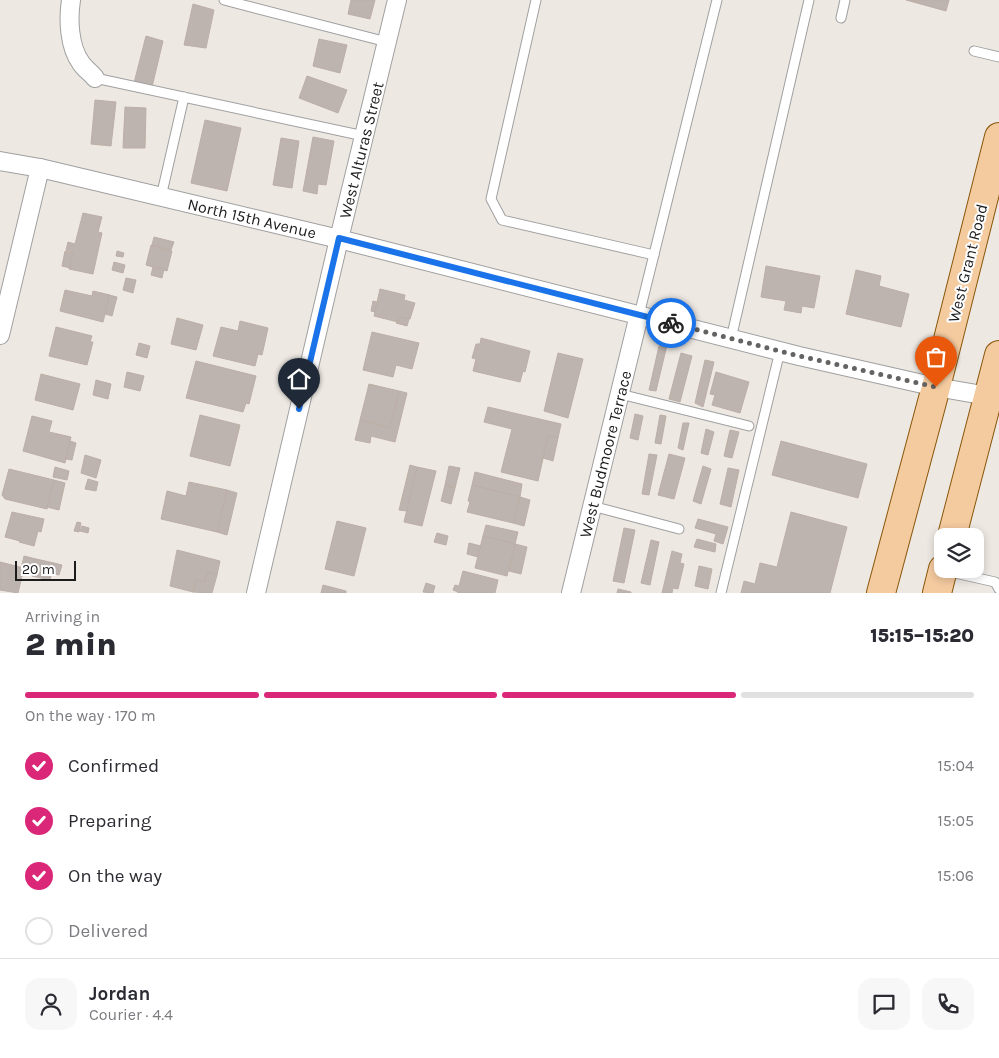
<!DOCTYPE html>
<html lang="en">
<head>
<meta charset="utf-8">
<style>
  :root { --surface:#fff; --page:#f7f7f7; --text:#2b2b33; --muted:#7c7c81; --line:#e1e1e2; --accent:#db2777 }
  body { margin:0; font-family:Karla,sans-serif; background:var(--page); color:var(--text); height:100vh; display:flex; flex-direction:column; font-size:19px; white-space:nowrap }
  * { box-sizing:border-box; margin:0 }
  p { font-size:16px; color:var(--muted) }
  .icon { flex:none; width:28px; height:28px; fill:none; stroke:currentColor; stroke-width:2; stroke-linecap:round; stroke-linejoin:round }
  .map { position:relative; height:593px; overflow:hidden }
  .sheet { display:flex; flex-direction:column; background:var(--surface); flex:1 }
  .sheet>* { flex:none }
  .fabs { position:absolute; left:934px; top:528px; display:grid; gap:10px }
  .fabs a { display:grid; place-items:center; width:50px; height:50px; border-radius:10px; background:var(--surface); box-shadow:0 2px 8px #0003; font-size:25px }
  .scale { position:absolute; left:15px; bottom:12px; width:61px; box-sizing:border-box; padding-left:5px; border:2px solid #1c1c1c; border-top:0; font-size:14px; line-height:18px; white-space:nowrap; color:#1c1c1c; -webkit-text-stroke:4px #fff; paint-order:stroke }
  .pin { position:absolute; display:grid; place-items:center; width:42px; height:42px; color:#fff; margin:-51px -21px; border-radius:50% 50% 50% 0; rotate:-45deg; box-shadow:0 0 5px #0007 }
  .pin .icon { rotate:45deg }
  .courier { position:absolute; display:grid; place-items:center; width:50px; height:50px; margin:-25px; border:4px solid #1a73e8; border-radius:50%; background:#fff; color:#222; box-shadow:0 1px 6px #0007 }
  .overview em { font-style:normal; font-weight:800 }
  .overview div { display:flex; flex-direction:column-reverse }
  .overview { display:flex; align-items:center; justify-content:space-between; height:85px; padding:0 25px }
  h1 { font-size:32px; font-weight:800; line-height:38px }
  .bar { display:grid; grid-template-columns:repeat(4,1fr); gap:8px 5px; align-content:center; height:60px; padding:0 25px }
  .bar i { height:6px; border-radius:4px; background:var(--line) }
  .bar .current { background:var(--accent) }
  .bar p { grid-column:span 4 }
  .line { display:flex; align-items:center; gap:12px; padding:0 25px; border-top:1px solid var(--line) }
  .line div { flex:1 }
  .round { display:grid; place-items:center; flex:none; width:52px; height:52px; border-radius:15px; background:var(--page) }
  ol { padding:0 25px; list-style:none }
  li { display:flex; align-items:center; gap:15px; height:55px }
  li p { margin-inline-start:auto }
  li .icon { padding:5px; border-radius:50%; background:var(--accent); color:#fff; stroke-width:4 }
  li:last-child { color:var(--muted) }
  li i { width:28px; height:28px; border:2px solid var(--line); border-radius:50% }
  .map>svg:first-child { display:block }
</style>
</head>
<body>
<div class="map">
<svg width="999" height="593" viewBox="0 0 999 593">
  <rect width="100%" height="100%" fill="#ede8e2"/>
  <g fill="#bdb4af" stroke="#bdaea6">
    <polygon points="351,0 375,0 370,19 348,14"/>
    <polygon points="906,0 949,0 946,11"/>
    <polygon points="193,4 214,10 206,48 184,45"/>
    <polygon points="146,36 163,41 152,87 134,83"/>
    <polygon points="319,39 347,45 340,73 313,66"/>
    <polygon points="307,76 347,90 338,113 299,98"/>
    <polygon points="95,100 116,102 111,146 91,144"/>
    <polygon points="125,107 146,108 145,148 123,148"/>
    <polygon points="205,120 241,128 227,191 191,183"/>
    <polygon points="313,137 334,141 326,185 318,184 317,194 303,191"/>
    <polygon points="281,138 299,141 292,188 273,185"/>
    <polygon points="83,213 102,217 98,232 102,233 93,274 69,269 73,252 66,250 68,242 75,244"/>
    <polygon points="154,237 174,242 171,250 152,245"/>
    <polygon points="151,245 172,251 167,271 146,265"/>
    <polygon points="65,251 73,253 70,268 62,266"/>
    <polygon points="117,251 124,253 123,257 116,256"/>
    <polygon points="114,262 125,265 123,273 112,270"/>
    <polygon points="766,266 820,276 814,308 802,306 801,313 784,310 786,301 761,297"/>
    <polygon points="153,267 164,269 162,278 151,275"/>
    <polygon points="856,270 881,276 879,286 909,294 901,327 846,314"/>
    <polygon points="126,278 136,280 133,293 123,290"/>
    <polygon points="380,289 405,295 404,300 415,303 410,319 400,317 398,322 374,316"/>
    <polygon points="65,290 92,296 93,291 110,295 103,322 60,311"/>
    <polygon points="109,295 117,297 112,316 105,314"/>
    <polygon points="373,301 377,302 375,312 371,311"/>
    <polygon points="400,317 409,319 407,326 396,323 397,322 398,322"/>
    <polygon points="177,318 203,325 196,350 171,344"/>
    <polygon points="240,321 268,328 262,355 258,354 255,366 213,356 221,327 238,331"/>
    <polygon points="56,327 92,336 90,342 93,342 87,365 49,356"/>
    <polygon points="372,332 419,343 412,369 396,365 393,377 363,370"/>
    <polygon points="481,338 530,351 525,372 523,371 520,382 473,371 476,359 472,358 476,344 480,344"/>
    <polygon points="139,343 150,346 147,358 136,355"/>
    <polygon points="667,345 656,391 649,390 659,346"/>
    <polygon points="558,353 583,359 568,418 544,411"/>
    <polygon points="681,353 692,356 680,402 669,399"/>
    <polygon points="705,360 714,362 703,407 695,403"/>
    <polygon points="196,361 256,376 249,404 246,403 243,412 186,398"/>
    <polygon points="127,372 144,376 140,391 124,387"/>
    <polygon points="716,372 749,382 740,413 712,405 715,395 710,394"/>
    <polygon points="41,374 80,384 73,410 35,400"/>
    <polygon points="96,380 111,384 108,399 93,395"/>
    <polygon points="369,384 399,391 390,428 360,420"/>
    <polygon points="399,391 407,393 395,442 371,436 370,443 355,440 360,420 390,428"/>
    <polygon points="488,407 561,424 558,438 548,436 538,481 501,472 512,429 484,422"/>
    <polygon points="635,414 643,416 638,440 630,438"/>
    <polygon points="200,415 240,425 230,466 190,456"/>
    <polygon points="660,415 666,416 661,444 655,443"/>
    <polygon points="32,416 52,421 49,432 71,437 65,463 23,451"/>
    <polygon points="683,423 689,423 683,450 678,448"/>
    <polygon points="706,429 714,432 708,455 701,453"/>
    <polygon points="730,430 739,432 732,458 724,456"/>
    <polygon points="548,436 558,438 553,461 543,458"/>
    <polygon points="70,441 76,443 72,460 66,459"/>
    <polygon points="781,441 867,464 858,498 772,475"/>
    <polygon points="649,454 657,455 649,495 642,494"/>
    <polygon points="669,454 685,458 674,499 658,495"/>
    <polygon points="85,455 101,460 96,478 81,473"/>
    <polygon points="410,465 417,467 407,511 399,510"/>
    <polygon points="449,466 460,468 455,488 445,485"/>
    <polygon points="703,466 711,469 701,504 693,501"/>
    <polygon points="55,467 69,471 67,480 53,477"/>
    <polygon points="417,467 436,471 422,526 404,522"/>
    <polygon points="728,468 739,470 731,507 720,504"/>
    <polygon points="9,469 54,480 47,509 5,499 2,495"/>
    <polygon points="475,472 522,484 520,497 472,485"/>
    <polygon points="88,479 98,482 96,491 85,489"/>
    <polygon points="54,480 65,483 59,510 47,507"/>
    <polygon points="189,482 227,490 217,532 161,519 167,491 186,496"/>
    <polygon points="445,485 455,488 451,504 441,501"/>
    <polygon points="472,485 520,497 513,523 467,512 470,502 468,501"/>
    <polygon points="227,490 237,493 227,535 217,532"/>
    <polygon points="520,497 530,500 524,526 513,523"/>
    <polygon points="12,512 44,519 41,532 38,531 34,546 19,542 20,541 5,537"/>
    <polygon points="791,512 847,527 830,593 741,593 744,581 755,584 760,563 777,567"/>
    <polygon points="698,519 728,527 723,544 714,541 716,534 695,528"/>
    <polygon points="337,521 366,528 354,576 325,569"/>
    <polygon points="77,522 81,523 79,532 74,531"/>
    <polygon points="486,525 518,532 515,544 483,536"/>
    <polygon points="82,526 89,528 88,533 80,531"/>
    <polygon points="624,528 635,530 624,583 613,581"/>
    <polygon points="437,533 448,536 446,545 434,542"/>
    <polygon points="483,536 515,544 507,576 475,568"/>
    <polygon points="697,539 716,544 715,552 694,547"/>
    <polygon points="651,540 659,542 650,585 641,583"/>
    <polygon points="469,543 481,546 478,557 467,554"/>
    <polygon points="515,544 527,547 521,574 509,571"/>
    <polygon points="177,550 220,561 217,575 207,572 205,582 196,580 193,592 170,586"/>
    <polygon points="672,551 682,554 680,563 684,564 678,589 673,588 672,593 662,593"/>
    <polygon points="24,556 36,559 34,568 22,565"/>
    <polygon points="36,559 54,563 50,580 32,576"/>
    <polygon points="0,562 24,568 18,593 0,590"/>
    <polygon points="54,563 62,565 59,575 52,573"/>
    <polygon points="699,566 712,569 708,589 695,586"/>
    <polygon points="463,571 498,580 495,593 458,593 458,592 453,590 455,585 459,586"/>
    <polygon points="207,572 217,575 212,593 193,592 196,580 205,582"/>
    <polygon points="426,583 435,586 433,593 423,592"/>
    <polygon points="323,585 346,591 346,593 321,593"/>
    <polygon points="618,589 631,592 631,593 617,593"/>
  </g>
  <g fill="none" stroke-linecap="round" stroke-linejoin="round">
    <defs>
      <g id="service">
        <polyline points="224,0 387,42"/>
        <polyline points="536,0 491,199 502,220 654,255"/>
        <polyline points="841,18 845,0"/>
        <polyline points="974,51 999,57"/>
        <polyline points="95,78 364,136"/>
        <polyline points="161,197 184,97"/>
        <polyline points="639,315 717,0"/>
        <polyline points="731,339 809,0"/>
        <polyline points="620,394 749,426"/>
        <polyline points="592,506 679,529"/>
        <polyline points="946,571 995,582 999,589"/>
        <polyline points="721,593 780,351"/>
      </g>
      <g id="minor">
        <path d="M71 0C68 19 69 47 81 63 84 68 91 73 95 78"/>
        <polyline points="0,161 40,168 339,239 799,356 936,387 999,398"/>
        <polyline points="0,335 40,168"/>
        <polyline points="256,593 339,239 397,0"/>
        <polyline points="571,593 639,315"/>
      </g>
      <g id="primary">
        <polyline points="952,536 999,355"/>
        <polyline points="881,593 936,387 999,137"/>
        <polyline points="937,593 943,569"/>
      </g>
    </defs>
    <use href="#service" stroke="#a0a0a0" stroke-width="11"/>
    <use href="#minor" stroke="#a0a0a0" stroke-width="20"/>
    <use href="#primary" stroke="#89570b" stroke-width="30"/>
    <use href="#service" stroke="#fff" stroke-width="9"/>
    <use href="#minor" stroke="#fff" stroke-width="18"/>
    <use href="#primary" stroke="#f4ca9f" stroke-width="28"/>
  </g>
  <g fill="none" stroke-linecap="round" stroke-linejoin="round">
    <polyline stroke="#656361" stroke-width="5" stroke-dasharray="0 9" points="671,323 799,356 936,387"/>
    <polyline stroke="#1a73e8" stroke-width="6" points="299,409 339,238 671,323"/>
  </g>
  <g text-anchor="middle" stroke-width="4" stroke-linejoin="round" paint-order="stroke">
    <g font-size="16" fill="#1c1c1c" stroke="#fff">
      <text transform="translate(361 150) rotate(-76)" y="6">West Alturas Street</text>
      <text transform="translate(252 218) rotate(13)" y="6">North 15th Avenue</text>
      <text transform="translate(967 263) rotate(-76)" y="6">West Grant Road</text>
      <text transform="translate(605 454) rotate(-76)" y="6">West Budmoore Terrace</text>
    </g>
  </g>
</svg>
<div class="fabs">
<a><svg class="icon" aria-label="layers" viewBox="0 0 24 24"><path d="M12 4l9 5-9 5-9-5zM3 14l9 5 9-5"/></svg></a>
</div>
<div class="scale">20 m</div>
<div class="pin" style="left:936px;top:387px;background:#ea580c"><svg class="icon" aria-label="bag" viewBox="0 0 24 24"><path d="M5 8h14l-1 12H6zM9 8a3 3 0 0 1 6 0"/></svg></div>
<div class="pin" style="left:299px;top:409px;background:#1f2937"><svg class="icon" aria-label="home" viewBox="0 0 24 24"><path d="M3 11l9-7 9 7M6 9v11h12V9"/></svg></div>
<div class="courier" style="left:671px;top:323px"><svg class="icon" aria-label="bike" viewBox="0 0 24 24"><circle cx="6" cy="16" r="4"/><circle cx="18" cy="16" r="4"/><path d="M6 16l4-8h5l3 8M10 8l3 8H6M13 5h3"/></svg></div>
</div>
<section class="sheet">
<div class="overview"><div><h1>2 min</h1><p>Arriving in</p></div><em>15:15–15:20</em></div>
<div class="bar"><i class="current"></i><i class="current"></i><i class="current"></i><i></i><p>On the way · 170 m</p></div>
<ol>
<li><svg class="icon" aria-label="check" viewBox="0 0 24 24"><path d="M5 12l5 5 9-10"/></svg>Confirmed<p>15:04</p></li>
<li><svg class="icon" aria-label="check" viewBox="0 0 24 24"><path d="M5 12l5 5 9-10"/></svg>Preparing<p>15:05</p></li>
<li><svg class="icon" aria-label="check" viewBox="0 0 24 24"><path d="M5 12l5 5 9-10"/></svg>On the way<p>15:06</p></li>
<li><i></i>Delivered</li>
</ol>
<div class="line" style="height:90px"><a class="round"><svg class="icon" aria-label="person" viewBox="0 0 24 24"><circle cx="12" cy="8" r="4"/><path d="M4 21q1-7 8-7t8 7"/></svg></a><div><b>Jordan</b><p>Courier · 4.4</p></div><a class="round"><svg class="icon" aria-label="chat" viewBox="0 0 24 24"><path d="M4 5h16v11H9l-5 4z"/></svg></a><a class="round"><svg class="icon" aria-label="phone" viewBox="0 0 24 24"><path d="M5 4h4l2 5-3 2q2 4 5 5l2-3 5 2v4C11 20 4 13 5 4z"/></svg></a></div>
</section>
</body>
</html>
